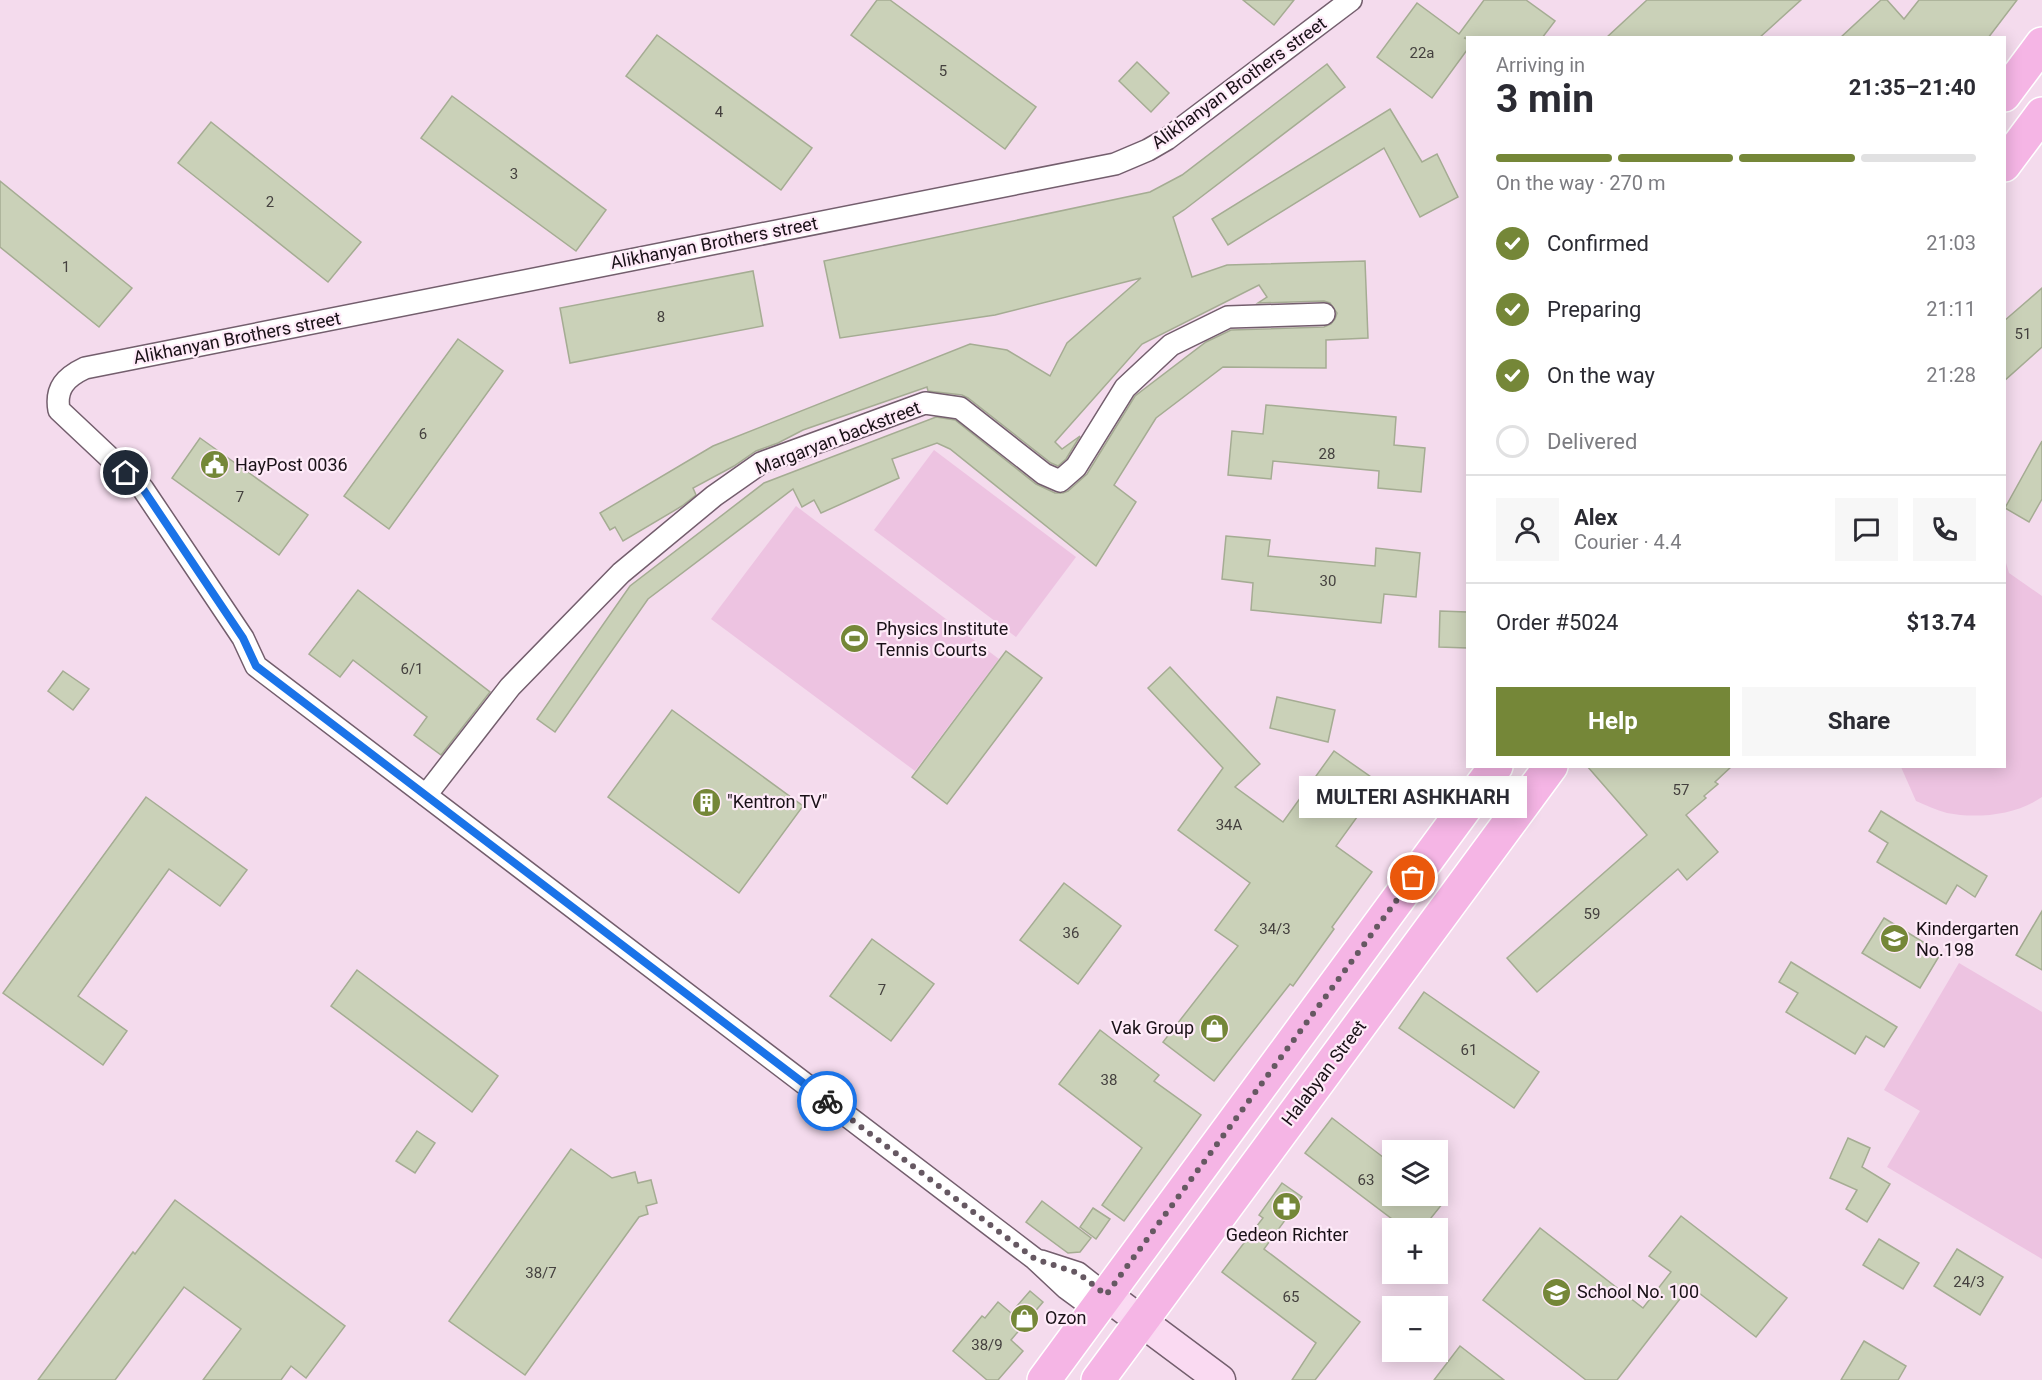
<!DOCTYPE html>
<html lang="en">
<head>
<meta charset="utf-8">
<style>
  :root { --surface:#fff; --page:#f7f7f7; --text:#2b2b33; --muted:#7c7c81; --line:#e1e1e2; --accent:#758738 }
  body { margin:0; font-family:Roboto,sans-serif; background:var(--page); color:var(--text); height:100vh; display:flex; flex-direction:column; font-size:22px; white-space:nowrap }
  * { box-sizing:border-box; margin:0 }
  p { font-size:20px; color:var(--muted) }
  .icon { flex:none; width:33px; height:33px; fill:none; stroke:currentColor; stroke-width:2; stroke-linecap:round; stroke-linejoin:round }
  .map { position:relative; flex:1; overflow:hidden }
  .panel { position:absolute; left:1466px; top:36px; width:540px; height:732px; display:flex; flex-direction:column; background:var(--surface); border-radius:0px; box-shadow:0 3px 15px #0003 }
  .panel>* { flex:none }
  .tools { position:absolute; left:1382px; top:1140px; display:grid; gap:12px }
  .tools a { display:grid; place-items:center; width:66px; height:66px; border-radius:0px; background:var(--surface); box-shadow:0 3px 15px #0003; font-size:30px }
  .pin { position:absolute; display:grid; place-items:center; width:51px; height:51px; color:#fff; margin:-26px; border:3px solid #fff; border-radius:50%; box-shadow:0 2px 6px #0007 }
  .courier { position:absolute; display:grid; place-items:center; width:60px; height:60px; margin:-30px; border:4px solid #1a73e8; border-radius:50%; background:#fff; color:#222; box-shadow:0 2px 8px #0007 }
  .bubble { position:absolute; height:42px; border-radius:0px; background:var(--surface); box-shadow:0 3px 15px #0003; font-size:20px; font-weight:700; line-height:42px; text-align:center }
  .summary em { font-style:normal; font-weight:700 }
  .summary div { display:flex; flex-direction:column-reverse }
  .summary { display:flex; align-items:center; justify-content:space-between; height:102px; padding:0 30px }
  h1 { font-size:39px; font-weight:700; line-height:45px }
  .bar { display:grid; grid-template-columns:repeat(4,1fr); gap:9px 6px; align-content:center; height:72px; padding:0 30px }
  .bar i { height:8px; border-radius:4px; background:var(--line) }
  .bar .selected { background:var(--accent) }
  .bar p { grid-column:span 4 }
  .line { display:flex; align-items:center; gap:15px; padding:0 30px; border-top:2px solid var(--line) }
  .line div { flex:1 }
  .round { display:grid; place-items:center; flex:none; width:63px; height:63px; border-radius:0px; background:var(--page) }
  ol { padding:0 30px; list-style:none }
  li { display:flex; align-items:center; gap:18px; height:66px }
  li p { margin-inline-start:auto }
  li .icon { padding:6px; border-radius:50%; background:var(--accent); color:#fff; stroke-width:4 }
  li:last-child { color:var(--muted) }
  li i { width:33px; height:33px; border:3px solid var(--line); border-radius:50% }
  .cta { display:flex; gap:12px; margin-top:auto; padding:12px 30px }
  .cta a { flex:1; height:69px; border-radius:0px; background:var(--accent); color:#fff; font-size:24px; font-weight:700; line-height:69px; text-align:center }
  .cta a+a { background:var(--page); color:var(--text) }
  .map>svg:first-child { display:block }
</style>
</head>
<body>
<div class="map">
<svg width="2042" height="1380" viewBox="0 0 2042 1380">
  <rect width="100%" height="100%" fill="#f4dbed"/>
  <g fill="#edc3e1">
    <polygon points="934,450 1076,557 1016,637 874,530"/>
    <polygon points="796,506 999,659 915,771 711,619"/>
    <path d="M2004 556 2009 573 2042 596V797C2016 815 1977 819 1947 813 1936 810 1926 805 1916 801L1901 767 2004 766Z"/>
    <polygon points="1959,963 2042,1012 2042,1259 1887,1167 1920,1111 1884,1090"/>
  </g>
  <g fill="#cad1b8" stroke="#a5ac93" stroke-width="1.5">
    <polygon points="877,0 890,0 1036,107 1005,149 851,35"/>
    <polygon points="1243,0 1294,0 1274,25"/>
    <polygon points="1484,0 1526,0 1555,21 1542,38 1464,38 1467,39 1467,50 1432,98 1377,57 1417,3 1459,34"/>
    <polygon points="1647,0 1801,0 1759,38 1606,38"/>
    <polygon points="1881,0 1887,0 1904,19 1919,0 2017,0 1988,38 1840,38"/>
    <polygon points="657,35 812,148 781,190 626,76"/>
    <polygon points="1137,62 1169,93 1151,112 1119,81"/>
    <polygon points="1327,64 1345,87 1184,210 1173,217 1192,277 1227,265 1365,261 1368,338 1326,340 1326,368 1223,367 1156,418 1114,485 1136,502 1096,566 950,449 937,443 892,459 899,478 821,513 814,500 802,507 793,489 648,599 555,732 537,719 630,586 764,483 936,417 955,420 1036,484 1055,493 1063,493 1068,491 1087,474 1135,396 1206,342 1231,330 1324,327 1331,324 1335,319 1337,313 1330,303 1324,301 1258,303 1267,297 1259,285 1142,344 1055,442 1062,449 1080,436 1066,459 1058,466 1051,463 968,398 962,395 928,391 927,387 803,430 778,443 756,451 734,466 693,488 696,495 682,506 623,541 615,527 610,530 600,513 713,446 970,344 1007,350 1050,376 1067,343 1141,278 995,315 840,338 824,261 1150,192 1182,175"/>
    <polygon points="452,96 606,210 576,251 421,138"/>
    <polygon points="1390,109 1422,162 1437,154 1458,197 1420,217 1384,148 1228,245 1212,219"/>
    <polygon points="211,122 361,242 328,282 178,163"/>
    <polygon points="0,181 132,288 99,327 0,247"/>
    <polygon points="753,271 763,326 570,363 560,308"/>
    <polygon points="2042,288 2042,347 2004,381 2004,321"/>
    <polygon points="458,339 503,371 389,529 344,496"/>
    <polygon points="1266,405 1396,417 1394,445 1425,448 1421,492 1378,488 1379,471 1273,461 1271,479 1228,475 1232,431 1263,434"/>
    <polygon points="200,438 308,515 279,555 172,478"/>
    <polygon points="2042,441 2042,499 2029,522 2005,508"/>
    <polygon points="1226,536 1270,540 1268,556 1375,566 1376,548 1420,553 1416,597 1384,594 1381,623 1251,610 1253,583 1222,579"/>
    <polygon points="358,590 490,692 441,755 414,735 427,717 353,660 340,677 309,654"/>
    <polygon points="1440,611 1467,612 1467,648 1439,647"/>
    <polygon points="1006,651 1042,678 947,804 912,777"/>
    <polygon points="1170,667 1260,764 1235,787 1283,822 1334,751 1381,784 1336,846 1372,872 1332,927 1334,929 1293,986 1290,984 1214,1081 1163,1042 1238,946 1215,930 1250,883 1178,830 1223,768 1148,688"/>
    <polygon points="63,671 89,689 73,710 48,691"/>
    <polygon points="1277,697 1335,710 1328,742 1270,728"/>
    <polygon points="672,710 803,806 739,893 608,797"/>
    <polygon points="1587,766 1732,766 1715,782 1718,784 1704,796 1706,798 1686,815 1718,852 1687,880 1678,869 1537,992 1507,958 1647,835"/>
    <polygon points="146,797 247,870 220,906 169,869 78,996 127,1031 103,1065 3,993"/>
    <polygon points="1881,811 1987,876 1975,897 1957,885 1946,904 1877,862 1888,843 1869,831"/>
    <polygon points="1064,883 1121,926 1078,984 1020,940"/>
    <polygon points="2042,911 2042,970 2016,955"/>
    <polygon points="1884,918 1941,953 1920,988 1862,953"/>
    <polygon points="872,939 934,984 891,1041 830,996"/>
    <polygon points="1791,962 1897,1027 1884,1047 1866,1036 1855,1054 1786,1012 1798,993 1779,982"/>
    <polygon points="357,970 498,1076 472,1112 331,1006"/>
    <polygon points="1424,992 1539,1072 1514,1108 1399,1028"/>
    <polygon points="1100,1030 1159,1075 1154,1081 1201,1115 1124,1221 1102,1205 1142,1148 1059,1084"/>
    <polygon points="1332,1118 1392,1164 1392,1196 1433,1196 1443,1203 1423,1228 1404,1228 1305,1153"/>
    <polygon points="417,1131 435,1143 415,1173 396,1161"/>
    <polygon points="1848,1138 1870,1148 1862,1167 1890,1184 1867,1222 1846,1209 1857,1190 1830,1178"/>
    <polygon points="571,1149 612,1178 635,1172 638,1183 651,1180 657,1203 646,1206 648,1214 639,1217 525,1375 449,1321"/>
    <polygon points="1282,1183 1302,1197 1264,1249 1360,1322 1315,1380 1292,1380 1316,1343 1222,1272 1263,1218 1259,1215"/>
    <polygon points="175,1200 345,1326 306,1378 291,1366 281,1380 203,1380 241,1329 184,1287 115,1380 38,1380 133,1252 135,1254"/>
    <polygon points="1042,1201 1091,1238 1080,1252 1068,1253 1026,1222"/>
    <polygon points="1093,1208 1110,1219 1096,1239 1080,1227"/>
    <polygon points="1681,1216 1787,1298 1756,1337 1690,1286 1617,1380 1586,1380 1483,1300 1540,1228 1643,1308 1671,1272 1649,1256"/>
    <polygon points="1879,1239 1919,1263 1903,1289 1863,1265"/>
    <polygon points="1957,1249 2003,1277 1980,1315 1934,1286"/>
    <polygon points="1030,1291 1043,1302 1011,1340 1023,1351 998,1380 987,1380 953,1351 982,1316 985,1318 998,1302 1011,1313"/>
    <polygon points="1864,1341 1906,1366 1898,1380 1841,1380"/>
    <polygon points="1460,1346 1504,1380 1434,1380"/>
  </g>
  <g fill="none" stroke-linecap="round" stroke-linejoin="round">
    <defs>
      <g id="minor">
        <polyline points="426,795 510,687 621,573 714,496 761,463 925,403 960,408 1044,474 1060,481 1076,467 1125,388 1171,345 1228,317 1324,314"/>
        <polyline points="1041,1261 1078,1273 1106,1295"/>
        <path d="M1096 1310 1066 1288 1035 1259 256 666 243 638 143 489 59 410C55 388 66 377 85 368L1115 164 1148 150 1167 139 1351 0"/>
      </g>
      <polyline id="secondary" points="1106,1295 1220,1380"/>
      <g id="primary">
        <polyline points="2004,95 2042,44"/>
        <polyline points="2004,165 2042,114"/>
        <polyline points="1044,1380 1496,766"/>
        <polyline points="1098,1380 1551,766"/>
      </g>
    </defs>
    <use href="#minor" stroke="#735e6d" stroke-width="24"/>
    <use href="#secondary" stroke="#735e6d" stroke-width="33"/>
    <use href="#primary" stroke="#fff" stroke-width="36"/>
    <use href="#minor" stroke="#fff" stroke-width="21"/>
    <use href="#secondary" stroke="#fadaf2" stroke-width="30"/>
    <use href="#primary" stroke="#f5b5e5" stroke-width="33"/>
  </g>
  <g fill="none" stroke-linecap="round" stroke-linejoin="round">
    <polyline stroke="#665862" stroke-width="6" stroke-dasharray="0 10.8" points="827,1101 1035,1259 1078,1273 1106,1295 1413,878"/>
    <polyline stroke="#1a73e8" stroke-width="8" points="126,473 143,489 243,638 256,666 827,1101"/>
  </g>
  <defs>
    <symbol id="civic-disc" viewBox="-11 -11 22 22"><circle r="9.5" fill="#758738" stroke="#feeaf8"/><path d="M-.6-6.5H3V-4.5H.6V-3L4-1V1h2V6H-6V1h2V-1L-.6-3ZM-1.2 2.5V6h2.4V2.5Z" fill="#fff"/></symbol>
    <symbol id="stadium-disc" viewBox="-11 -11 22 22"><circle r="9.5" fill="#758738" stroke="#feeaf8"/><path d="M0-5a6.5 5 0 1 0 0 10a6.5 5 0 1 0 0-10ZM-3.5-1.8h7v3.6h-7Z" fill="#fff"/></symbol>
    <symbol id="building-disc" viewBox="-11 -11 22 22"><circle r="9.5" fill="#758738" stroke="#feeaf8"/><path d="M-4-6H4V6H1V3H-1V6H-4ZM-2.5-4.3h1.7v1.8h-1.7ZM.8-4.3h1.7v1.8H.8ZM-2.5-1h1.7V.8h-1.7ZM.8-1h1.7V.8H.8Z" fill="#fff"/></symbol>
    <symbol id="school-disc" viewBox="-11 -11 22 22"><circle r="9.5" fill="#758738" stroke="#feeaf8"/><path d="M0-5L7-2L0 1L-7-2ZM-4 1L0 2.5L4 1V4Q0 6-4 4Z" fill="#fff"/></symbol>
    <symbol id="shop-disc" viewBox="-11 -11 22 22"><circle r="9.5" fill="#758738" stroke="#feeaf8"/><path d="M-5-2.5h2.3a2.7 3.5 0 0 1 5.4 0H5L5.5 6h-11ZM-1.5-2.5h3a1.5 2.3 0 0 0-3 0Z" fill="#fff"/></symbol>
    <symbol id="pharmacy-disc" viewBox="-11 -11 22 22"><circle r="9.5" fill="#758738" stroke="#feeaf8"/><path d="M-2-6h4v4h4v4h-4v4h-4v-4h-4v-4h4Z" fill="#fff"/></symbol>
  </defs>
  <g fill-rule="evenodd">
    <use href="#civic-disc" x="198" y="448" width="33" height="33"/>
    <use href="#stadium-disc" x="838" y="622" width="33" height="33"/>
    <use href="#building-disc" x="690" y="786" width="33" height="33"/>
    <use href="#school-disc" x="1878" y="922" width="33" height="33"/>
    <use href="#shop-disc" x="1198" y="1012" width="33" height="33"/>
    <use href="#pharmacy-disc" x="1270" y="1190" width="33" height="33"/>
    <use href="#school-disc" x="1540" y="1276" width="33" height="33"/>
    <use href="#shop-disc" x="1008" y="1302" width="33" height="33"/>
  </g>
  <g text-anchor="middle" stroke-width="4.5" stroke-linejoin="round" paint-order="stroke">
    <g font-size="15" fill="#45413f">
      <text x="1422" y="58">22a</text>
      <text x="943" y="76">5</text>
      <text x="719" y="117">4</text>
      <text x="514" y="179">3</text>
      <text x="270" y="207">2</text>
      <text x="66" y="272">1</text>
      <text x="661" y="322">8</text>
      <text x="2023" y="339">51</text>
      <text x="423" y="439">6</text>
      <text x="1327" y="459">28</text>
      <text x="240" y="502">7</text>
      <text x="1328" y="586">30</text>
      <text x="412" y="674">6/1</text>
      <text x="1681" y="795">57</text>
      <text x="1229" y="830">34A</text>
      <text x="1592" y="919">59</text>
      <text x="1275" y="934">34/3</text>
      <text x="1071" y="938">36</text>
      <text x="882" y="995">7</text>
      <text x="1469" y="1055">61</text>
      <text x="1109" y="1085">38</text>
      <text x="1366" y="1185">63</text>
      <text x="541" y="1278">38/7</text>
      <text x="1969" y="1287">24/3</text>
      <text x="1291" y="1302">65</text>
      <text x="987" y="1350">38/9</text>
    </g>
    <g font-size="18" fill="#191117" stroke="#feeaf8">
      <text transform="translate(1239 83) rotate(-36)" y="6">Alikhanyan Brothers street</text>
      <text transform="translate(714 243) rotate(-11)" y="6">Alikhanyan Brothers street</text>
      <text transform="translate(237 338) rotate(-11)" y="6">Alikhanyan Brothers street</text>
      <text transform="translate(838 438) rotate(-21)" y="6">Margaryan backstreet</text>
      <text transform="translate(1324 1073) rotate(-53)" y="6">Halabyan Street</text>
    </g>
    <g font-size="18" fill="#191117" stroke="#feeaf8" text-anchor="start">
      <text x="235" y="471">HayPost 0036</text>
      <text x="876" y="635">Physics Institute<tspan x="876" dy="21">Tennis Courts</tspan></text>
      <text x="727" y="808">"Kentron TV"</text>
      <text x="1916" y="935">Kindergarten<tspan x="1916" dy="21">No.198</tspan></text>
      <text x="1194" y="1034" text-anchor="end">Vak Group</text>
      <text x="1287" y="1241" text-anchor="middle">Gedeon Richter</text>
      <text x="1577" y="1298">School No. 100</text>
      <text x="1045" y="1324">Ozon</text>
    </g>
  </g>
</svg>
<div class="tools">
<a><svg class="icon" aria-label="layers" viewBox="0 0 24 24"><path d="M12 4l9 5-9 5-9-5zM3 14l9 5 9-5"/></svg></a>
<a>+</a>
<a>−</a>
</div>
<div class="pin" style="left:1413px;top:878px;background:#ea580c"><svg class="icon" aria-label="bag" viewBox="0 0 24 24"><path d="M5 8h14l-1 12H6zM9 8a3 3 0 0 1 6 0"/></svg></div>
<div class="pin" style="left:126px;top:473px;background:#1f2937"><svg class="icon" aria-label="home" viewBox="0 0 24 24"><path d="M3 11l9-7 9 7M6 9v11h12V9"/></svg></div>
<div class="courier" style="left:827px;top:1101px"><svg class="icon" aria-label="bike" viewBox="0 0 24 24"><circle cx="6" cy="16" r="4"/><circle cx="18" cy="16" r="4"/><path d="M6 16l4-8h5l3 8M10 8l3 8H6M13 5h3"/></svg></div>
<div class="bubble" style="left:1299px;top:776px;width:228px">MULTERI ASHKHARH</div>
<section class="panel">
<div class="summary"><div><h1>3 min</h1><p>Arriving in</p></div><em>21:35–21:40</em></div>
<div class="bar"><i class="selected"></i><i class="selected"></i><i class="selected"></i><i></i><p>On the way · 270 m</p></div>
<ol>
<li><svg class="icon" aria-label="check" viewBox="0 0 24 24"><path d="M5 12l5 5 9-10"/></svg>Confirmed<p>21:03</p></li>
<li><svg class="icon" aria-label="check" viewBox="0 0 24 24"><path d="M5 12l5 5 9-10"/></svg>Preparing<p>21:11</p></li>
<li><svg class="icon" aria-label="check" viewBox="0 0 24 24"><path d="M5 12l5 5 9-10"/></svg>On the way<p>21:28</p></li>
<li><i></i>Delivered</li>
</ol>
<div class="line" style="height:108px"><a class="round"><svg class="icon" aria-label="person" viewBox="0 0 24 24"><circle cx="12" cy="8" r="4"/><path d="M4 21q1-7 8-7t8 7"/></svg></a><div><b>Alex</b><p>Courier · 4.4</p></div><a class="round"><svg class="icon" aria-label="chat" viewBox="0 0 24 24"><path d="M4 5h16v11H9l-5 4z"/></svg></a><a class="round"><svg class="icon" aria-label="phone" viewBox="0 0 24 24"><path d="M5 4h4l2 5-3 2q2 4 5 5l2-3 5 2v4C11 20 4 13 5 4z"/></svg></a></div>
<div class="line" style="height:78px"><div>Order #5024</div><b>$13.74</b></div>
<div class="cta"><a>Help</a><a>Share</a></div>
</section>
</div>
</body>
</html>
